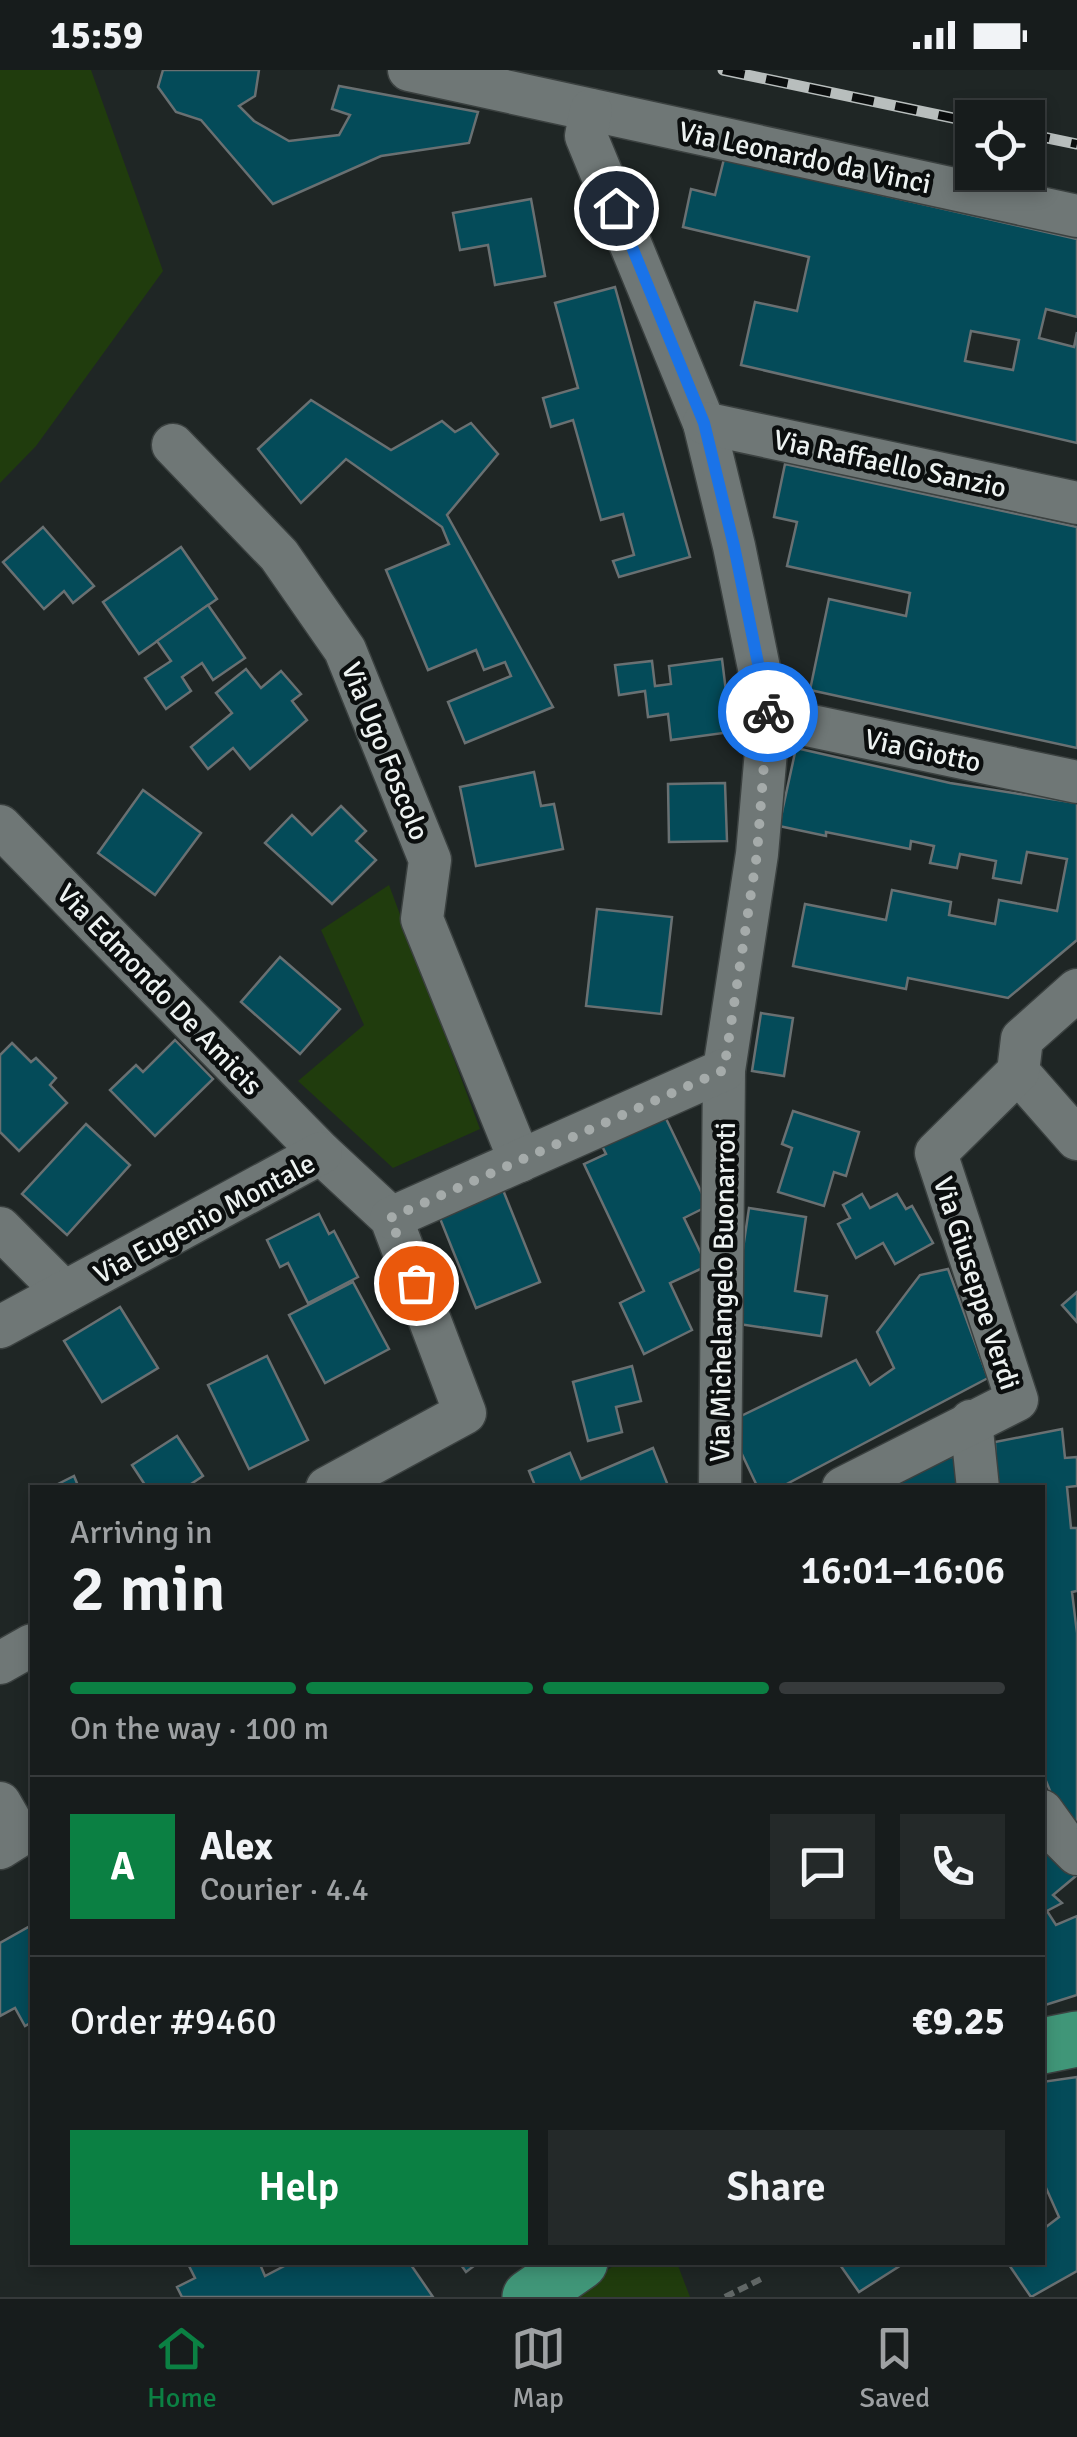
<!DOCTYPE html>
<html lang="en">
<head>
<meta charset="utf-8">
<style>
  :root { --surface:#171c1c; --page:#242929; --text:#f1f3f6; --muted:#9ea1a3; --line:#363a3b; --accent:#0b8043 }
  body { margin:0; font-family:Signika,sans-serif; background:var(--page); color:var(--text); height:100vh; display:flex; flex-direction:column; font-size:38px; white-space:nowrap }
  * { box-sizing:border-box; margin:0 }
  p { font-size:32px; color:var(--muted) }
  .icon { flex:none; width:55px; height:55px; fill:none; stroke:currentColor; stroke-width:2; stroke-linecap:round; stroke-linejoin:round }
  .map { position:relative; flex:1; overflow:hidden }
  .details { position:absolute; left:30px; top:1415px; width:1015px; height:780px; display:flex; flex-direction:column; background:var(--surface); border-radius:0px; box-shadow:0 5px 15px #0003,0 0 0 2px var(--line) }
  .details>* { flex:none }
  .tools { position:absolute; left:955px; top:30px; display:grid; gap:20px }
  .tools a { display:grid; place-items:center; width:90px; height:90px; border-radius:0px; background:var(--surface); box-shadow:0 5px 15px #0003,0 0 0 2px var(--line); font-size:50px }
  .pin { position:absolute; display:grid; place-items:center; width:85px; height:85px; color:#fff; margin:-42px; border:5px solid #fff; border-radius:50%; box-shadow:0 2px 10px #0007 }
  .courier { position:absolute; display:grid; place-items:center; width:100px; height:100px; margin:-50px; border:8px solid #1a73e8; border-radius:50%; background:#fff; color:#222; box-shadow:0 2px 12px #0007 }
  .overview em { font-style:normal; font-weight:600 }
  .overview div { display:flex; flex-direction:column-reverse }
  .overview { display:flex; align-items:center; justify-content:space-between; height:170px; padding:0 40px }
  h1 { font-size:65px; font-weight:600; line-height:75px }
  .bar { display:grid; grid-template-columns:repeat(4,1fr); gap:15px 10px; align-content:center; height:120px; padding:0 40px }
  .bar i { height:12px; border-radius:8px; background:var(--line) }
  .bar .selected { background:var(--accent) }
  .bar p { grid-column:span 4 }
  .line { display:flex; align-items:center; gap:25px; padding:0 40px; border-top:2px solid var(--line) }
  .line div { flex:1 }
  .round { display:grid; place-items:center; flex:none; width:105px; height:105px; border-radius:0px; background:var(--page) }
  .cta { display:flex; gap:20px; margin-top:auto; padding:20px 40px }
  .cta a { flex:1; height:115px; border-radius:0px; background:var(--accent); color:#fff; font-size:40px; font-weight:600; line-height:115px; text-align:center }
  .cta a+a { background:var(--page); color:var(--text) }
  .status { display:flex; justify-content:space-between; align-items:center; height:70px; padding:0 50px; background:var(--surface); direction:ltr }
  .status svg { height:28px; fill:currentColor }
  .dock { display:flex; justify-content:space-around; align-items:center; height:140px; border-top:2px solid var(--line); background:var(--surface); font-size:28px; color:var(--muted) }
  .dock a { display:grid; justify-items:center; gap:5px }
  .dock .selected { color:var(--accent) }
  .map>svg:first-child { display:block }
</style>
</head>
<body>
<div class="status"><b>15:59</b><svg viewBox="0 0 49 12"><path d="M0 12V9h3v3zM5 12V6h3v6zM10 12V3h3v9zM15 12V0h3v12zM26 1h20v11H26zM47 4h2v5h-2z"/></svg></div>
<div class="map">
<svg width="1077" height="2227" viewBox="0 0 1077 2227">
  <rect width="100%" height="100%" fill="#1f2625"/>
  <g fill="#203c0d">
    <polygon points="0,0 91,0 163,201 36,376 0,413"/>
    <polygon points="389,815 480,1059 393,1098 298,1011 364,955 321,860"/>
    <polygon points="619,2192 677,2193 690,2227 569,2227"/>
  </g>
  <g fill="#044b59" stroke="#697072" stroke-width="2.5" fill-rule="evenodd">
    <polygon points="163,0 259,0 255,26 239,36 254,51 289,71 339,65 350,45 332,39 339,16 478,42 469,73 381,86 273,134 201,50 176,42 158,17"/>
    <path d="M724 89 1077 169V247L1046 239 1039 268 1074 277 1077 262V373L741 295 755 232 797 241 809 187 683 157 691 119 715 125ZM971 261 1019 270 1013 300 965 291Z"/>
    <polygon points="531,129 545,206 495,215 488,175 460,180 453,143"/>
    <polygon points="615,217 690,487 619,507 613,491 634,485 623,444 601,450 573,350 551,357 543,328 578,318 555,233"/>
    <polygon points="311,330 391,380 442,351 455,362 471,353 498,384 447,445 553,637 465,673 448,632 511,606 505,592 484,600 476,580 428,600 386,500 449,474 442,457 346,389 301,433 258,379"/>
    <polygon points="785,394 1077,457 1077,678 810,620 829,529 906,546 910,523 787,496 797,452 774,447"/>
    <polygon points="43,457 94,516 73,533 64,521 44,539 3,492"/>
    <polygon points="181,477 217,529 139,584 103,532"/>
    <polygon points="208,535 245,588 213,610 202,593 182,607 191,621 166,639 145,608 171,591 157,571"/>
    <polygon points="722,589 731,662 671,670 668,644 648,647 645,621 619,625 615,595 652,591 655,616 671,614 669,596"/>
    <polygon points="246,599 261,618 281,601 301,624 292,631 307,650 250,699 233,678 208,699 191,677 232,643 216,623"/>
    <polygon points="796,678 950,713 1077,733 1077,870 1008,928 908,908 906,919 793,896 805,834 886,850 892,820 951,832 949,845 995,854 999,830 1057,841 1067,789 1027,782 1021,813 993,808 996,791 960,784 957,798 930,793 934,776 911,771 910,779 826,762 826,766 779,756"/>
    <polygon points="534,702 541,736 554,734 563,779 476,796 460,717"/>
    <polygon points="725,713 727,771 669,772 668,714"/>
    <polygon points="143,720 201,763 155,825 98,783"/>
    <polygon points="341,736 366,761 356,771 376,790 332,834 265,773 292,745 312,765"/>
    <polygon points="597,839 672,847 661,944 586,936"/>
    <polygon points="280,887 340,939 300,984 241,932"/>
    <polygon points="761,943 793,948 784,1006 752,1001"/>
    <polygon points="175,970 213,1009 155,1066 110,1020 136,995 143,1002"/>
    <polygon points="12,973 31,992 36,988 56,1008 50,1015 67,1033 19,1081 0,1062 0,985"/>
    <polygon points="659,1034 708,1136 684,1148 707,1196 670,1213 692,1260 644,1284 620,1233 644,1221 584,1094 606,1084 596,1064"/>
    <polygon points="793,1041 859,1062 846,1106 834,1102 824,1136 778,1122 792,1078 782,1074"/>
    <polygon points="86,1054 130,1095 67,1165 22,1124"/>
    <polygon points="499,1110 540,1212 476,1238 435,1136"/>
    <polygon points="862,1124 870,1138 897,1124 906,1139 912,1136 933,1173 895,1194 883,1173 856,1188 838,1154 850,1148 843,1135"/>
    <polygon points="749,1138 806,1147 795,1221 827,1226 821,1266 732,1253"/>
    <polygon points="319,1144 329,1164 334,1161 358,1207 308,1233 288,1193 280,1197 267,1170"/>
    <polygon points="948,1199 988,1308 779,1418 758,1418 739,1378 739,1347 856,1290 870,1315 894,1298 877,1262 920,1205"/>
    <polygon points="353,1212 389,1279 325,1313 289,1245"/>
    <polygon points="1077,1222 1077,1252 1062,1235"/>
    <polygon points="120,1237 158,1298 102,1332 64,1271"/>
    <polygon points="267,1286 308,1370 249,1399 208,1315"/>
    <polygon points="632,1296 641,1331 616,1337 622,1362 588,1371 573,1312"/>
    <polygon points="1062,1359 1065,1388 1077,1387 1077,1416 1067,1417 1071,1458 1077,1458 1077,1521 1072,1522 1077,1563 1077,1780 1073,1778 1042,1701 1042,1418 996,1418 995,1372"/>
    <polygon points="177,1366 203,1406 185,1418 147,1418 132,1395"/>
    <polygon points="653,1378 669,1418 536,1418 529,1401 570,1383 581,1409"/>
    <polygon points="963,1385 964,1418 868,1418 922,1392"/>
    <polygon points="74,1406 79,1418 50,1418"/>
    <polygon points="1042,1763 1077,1801 1077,1805 1053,1825 1062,1833 1047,1841 1056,1855 1077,1846 1077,1925 1042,1936"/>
    <polygon points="32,1855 32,1952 25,1956 15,1938 0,1946 0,1873"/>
    <polygon points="1077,2007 1077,2201 1031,2227 1007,2192 1042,2192 1042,2160 1059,2147 1042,2109 1042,2012"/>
    <polygon points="187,2192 259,2192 265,2206 292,2192 409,2192 433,2227 182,2227 177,2217 195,2208"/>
    <polygon points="459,2192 479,2192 466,2202"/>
    <polygon points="838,2192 906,2192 859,2222"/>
  </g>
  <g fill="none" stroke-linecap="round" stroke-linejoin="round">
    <defs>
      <g id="minor">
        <polyline points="409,0 1077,146"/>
        <polyline points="591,40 586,66 704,353 734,476 769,647 757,784 724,1000 720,1418"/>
        <polyline points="704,353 1077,433"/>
        <polyline points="173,375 279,485 345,580 430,790 422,849 520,1091"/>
        <polyline points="769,647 1077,712"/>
        <polyline points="0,756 321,1083 391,1148 465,1343 327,1418"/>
        <polyline points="1018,1002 1077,1069"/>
        <polyline points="391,1148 724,1000"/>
        <polyline points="0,1158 64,1222"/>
        <polyline points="0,1257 321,1083"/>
        <polyline points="971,1351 978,1418"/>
        <polyline points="843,1418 1017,1330 936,1083 1018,1002 1022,969 1077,920"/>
        <polyline points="0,1593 32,1575"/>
        <polyline points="0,1733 19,1766 0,1778"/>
        <polyline points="1042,1741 1062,1769 1077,1784"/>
      </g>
      <g id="major">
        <polyline points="1042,1976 1077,1969"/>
        <polyline points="530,2227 580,2192"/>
      </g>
    </defs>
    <use href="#minor" stroke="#3b4140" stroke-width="45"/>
    <use href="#major" stroke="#3b4140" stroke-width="58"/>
    <polyline stroke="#616766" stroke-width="6" stroke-dasharray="10 5" stroke-linecap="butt" points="725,2227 763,2208"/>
    <use href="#minor" stroke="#6f7776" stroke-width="42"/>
    <use href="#major" stroke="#409678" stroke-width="55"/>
    <defs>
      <g id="rail">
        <polyline points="723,0 972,52"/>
        <polyline points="1028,64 1077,74"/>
      </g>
    </defs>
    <use href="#rail" stroke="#b8bebd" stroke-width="11"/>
    <use href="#rail" stroke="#0b0e0e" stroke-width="8" stroke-dasharray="22" stroke-linecap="butt"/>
  </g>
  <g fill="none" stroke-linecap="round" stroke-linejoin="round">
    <polyline stroke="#a5abaa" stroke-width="10" stroke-dasharray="0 18" points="416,1213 390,1148 724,1000 757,784 768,642"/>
    <polyline stroke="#1a73e8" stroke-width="12" points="616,138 704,353 734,476 768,642"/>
  </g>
  <g text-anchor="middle" stroke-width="9" stroke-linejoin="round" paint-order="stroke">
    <g font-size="28" fill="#edf2f1" stroke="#0b0e0e">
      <text transform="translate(805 87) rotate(12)" y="10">Via Leonardo da Vinci</text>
      <text transform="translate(890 393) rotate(12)" y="10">Via Raffaello Sanzio</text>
      <text transform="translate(923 680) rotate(12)" y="10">Via Giotto</text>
      <text transform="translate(386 681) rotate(68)" y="10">Via Ugo Foscolo</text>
      <text transform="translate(160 919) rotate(46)" y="10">Via Edmondo De Amicis</text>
      <text transform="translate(204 1148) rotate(-28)" y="10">Via Eugenio Montale</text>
      <text transform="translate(977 1213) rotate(72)" y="10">Via Giuseppe Verdi</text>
      <text transform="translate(722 1222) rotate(-89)" y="10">Via Michelangelo Buonarroti</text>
    </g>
  </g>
</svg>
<div class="tools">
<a><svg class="icon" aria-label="locate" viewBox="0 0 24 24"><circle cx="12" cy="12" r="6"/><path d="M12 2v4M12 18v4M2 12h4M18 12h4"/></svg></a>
</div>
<div class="pin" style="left:416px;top:1213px;background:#ea580c"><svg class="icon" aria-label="bag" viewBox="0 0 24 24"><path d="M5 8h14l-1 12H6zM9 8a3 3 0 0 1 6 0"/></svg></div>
<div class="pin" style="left:616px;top:138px;background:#1f2937"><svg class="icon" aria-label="home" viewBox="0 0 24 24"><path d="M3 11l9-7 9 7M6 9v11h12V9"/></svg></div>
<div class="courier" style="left:768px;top:642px"><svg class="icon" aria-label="bike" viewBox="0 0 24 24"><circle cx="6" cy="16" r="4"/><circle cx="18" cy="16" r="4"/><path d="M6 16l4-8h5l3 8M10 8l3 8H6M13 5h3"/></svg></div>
<section class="details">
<div class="overview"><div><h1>2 min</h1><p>Arriving in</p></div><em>16:01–16:06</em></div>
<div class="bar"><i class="selected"></i><i class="selected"></i><i class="selected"></i><i></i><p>On the way · 100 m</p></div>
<div class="line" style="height:180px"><b class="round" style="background:var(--accent);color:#fff">A</b><div><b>Alex</b><p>Courier · 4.4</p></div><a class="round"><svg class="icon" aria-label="chat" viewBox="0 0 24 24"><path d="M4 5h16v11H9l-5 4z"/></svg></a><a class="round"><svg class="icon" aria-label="phone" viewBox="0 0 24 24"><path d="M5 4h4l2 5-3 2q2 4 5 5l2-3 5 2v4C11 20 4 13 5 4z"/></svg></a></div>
<div class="line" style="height:130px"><div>Order #9460</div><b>€9.25</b></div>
<div class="cta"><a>Help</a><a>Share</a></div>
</section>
</div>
<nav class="dock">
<a class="selected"><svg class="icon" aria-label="home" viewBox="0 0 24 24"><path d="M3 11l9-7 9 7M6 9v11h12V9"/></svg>Home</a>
<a><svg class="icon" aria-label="map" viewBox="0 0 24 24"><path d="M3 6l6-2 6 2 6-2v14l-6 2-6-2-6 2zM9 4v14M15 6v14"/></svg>Map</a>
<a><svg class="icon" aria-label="saved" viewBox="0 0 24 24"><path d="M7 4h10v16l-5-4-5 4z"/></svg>Saved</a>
</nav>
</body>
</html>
